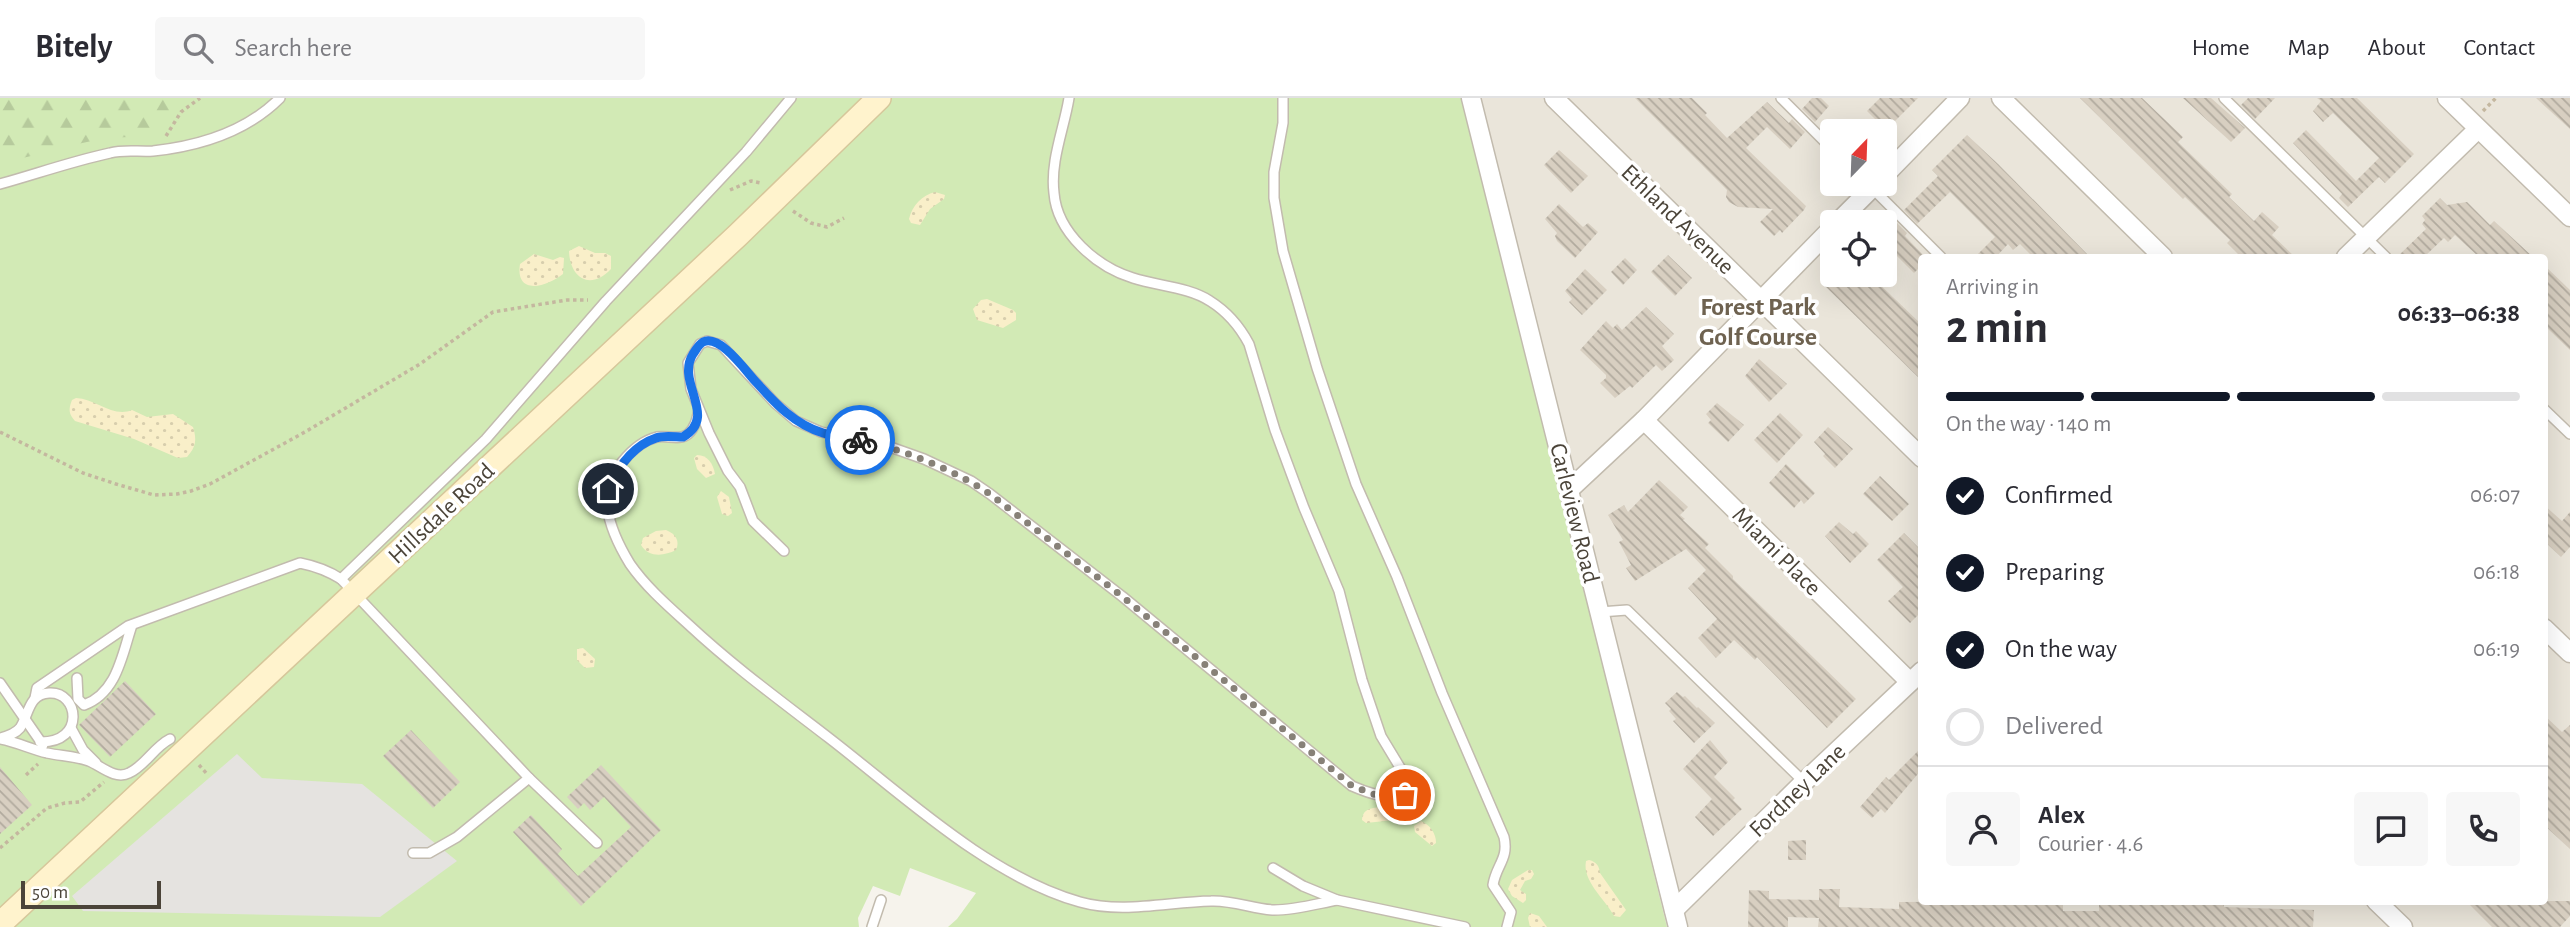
<!DOCTYPE html>
<html lang="en">
<head>
<meta charset="utf-8">
<style>
  :root { --surface:#fff; --page:#f7f7f7; --text:#2b2b33; --muted:#7c7c81; --line:#e1e1e2; --accent:#111827 }
  body { margin:0; font-family:"Alegreya Sans",sans-serif; background:var(--page); color:var(--text); height:100vh; display:flex; flex-direction:column; font-size:26px; white-space:nowrap }
  * { box-sizing:border-box; margin:0 }
  p { font-size:23px; color:var(--muted) }
  .icon { flex:none; width:38px; height:38px; fill:none; stroke:currentColor; stroke-width:2; stroke-linecap:round; stroke-linejoin:round }
  .map { position:relative; flex:1; overflow:hidden }
  .panel { position:absolute; left:1918px; top:156px; width:630px; height:651px; display:flex; flex-direction:column; background:var(--surface); border-radius:7px; box-shadow:0 7px 28px #0002 }
  .panel>* { flex:none }
  .needle { width:46px; rotate:23deg }
  .fabs { position:absolute; left:1820px; top:21px; display:grid; gap:14px }
  .fabs a { display:grid; place-items:center; width:77px; height:77px; border-radius:7px; background:var(--surface); box-shadow:0 7px 28px #0002; font-size:35px }
  .scale { position:absolute; left:21px; bottom:18px; width:140px; box-sizing:border-box; padding-left:7px; border:4px solid #4b4439; border-top:0; font-size:19px; line-height:24px; white-space:nowrap; color:#4b4439; -webkit-text-stroke:5px #fff; paint-order:stroke }
  .pin { position:absolute; display:grid; place-items:center; width:60px; height:60px; color:#fff; margin:-30px; border:4px solid #fff; border-radius:50%; box-shadow:0 2px 7px #0007 }
  .courier { position:absolute; display:grid; place-items:center; width:70px; height:70px; margin:-35px; border:5px solid #1a73e8; border-radius:50%; background:#fff; color:#222; box-shadow:0 2px 9px #0007 }
  .summary em { font-style:normal; font-weight:700 }
  .summary div { display:flex; flex-direction:column-reverse }
  .summary { display:flex; align-items:center; justify-content:space-between; height:119px; padding:0 28px }
  h1 { font-size:46px; font-weight:700; line-height:52px }
  .bar { display:grid; grid-template-columns:repeat(4,1fr); gap:10px 7px; align-content:center; height:84px; padding:0 28px }
  .bar i { height:9px; border-radius:5px; background:var(--line) }
  .bar .current { background:var(--accent) }
  .bar p { grid-column:span 4 }
  .line { display:flex; align-items:center; gap:18px; padding:0 28px; border-top:2px solid var(--line) }
  .line div { flex:1 }
  .round { display:grid; place-items:center; flex:none; width:74px; height:74px; border-radius:7px; background:var(--page) }
  ol { padding:0 28px; list-style:none }
  li { display:flex; align-items:center; gap:21px; height:77px }
  li p { margin-inline-start:auto }
  li .icon { padding:7px; border-radius:50%; background:var(--accent); color:#fff; stroke-width:4 }
  li:last-child { color:var(--muted) }
  li i { width:38px; height:38px; border:4px solid var(--line); border-radius:50% }
  header { display:flex; align-items:center; gap:42px; box-sizing:border-box; height:98px; padding:0 35px; background:var(--surface); border-bottom:2px solid var(--line) }
  header strong { font-size:33px }
  nav { display:flex; gap:38px; margin-inline-start:auto; font-size:24px }
  .search { width:490px; height:63px; background:var(--page); display:flex; align-items:center; gap:18px; box-sizing:border-box; padding:0 24px; border-radius:7px; color:var(--muted); font-size:26px }
  .map>svg:first-child { display:block }
</style>
</head>
<body>
<header>
<strong>Bitely</strong>
<div class="search"><svg class="icon" aria-label="search" viewBox="0 0 24 24"><circle cx="10" cy="10" r="6"/><path d="M15 15l6 6"/></svg>Search here</div>
<nav><a>Home</a><a>Map</a><a>About</a><a>Contact</a></nav>
</header>
<div class="map">
<svg width="2570" height="829" viewBox="0 0 2570 829">
  <defs>
    <pattern id="forest-firs" width="22" height="20" patternUnits="userSpaceOnUse" patternTransform="scale(1.75)"><rect width="22" height="20" fill="#d2eab5"/><path d="M5 1l3.5 6h-7zM16 11l3.5 6h-7z" fill="#b6ca9c"/></pattern>
    <pattern id="sand-dots" width="8" height="8" patternUnits="userSpaceOnUse" patternTransform="scale(1.75)"><rect width="8" height="8" fill="#f9efc9"/><path d="M2 2h.1M6 6h.1" fill="none" stroke="#d7cead" stroke-width="1.8" stroke-linecap="round"/></pattern>
    <pattern id="building-back-hatch" width="6" height="6" patternUnits="userSpaceOnUse" patternTransform="scale(1.75)"><rect width="6" height="6" fill="#d8cfc1"/><path d="M-1 5l2 2M0 0l6 6M5-1l2 2" fill="none" stroke="#b1aa9e"/></pattern>
  </defs>
  <rect width="100%" height="100%" fill="#f6f3ec"/>
  <path fill="#eae5da" fill-rule="evenodd" d="M1463 0H2570V829H1667ZM1832 33H1885V86H1832ZM1832 124H1885V177H1832ZM1922 159H2544V803H1922Z"/>
  <polygon fill="#d2eab5" points="0,0 1463,0 1667,829 948,829 957,821 976,795 910,770 900,798 873,788 858,820 859,829 0,829"/>
  <path fill="url(#forest-firs)" d="M0 0H189L177 8 158 41C103 32 53 55 0 65Z"/>
  <g fill="url(#sand-dots)">
    <path d="M935 94 945 97 944 101 930 111 920 127 911 125 909 121C912 108 922 97 935 94Z"/>
    <path d="M579 148 595 155H605L611 158V171C590 193 570 180 569 153Z"/>
    <path d="M534 156 553 162 560 159 564 160 563 176C547 189 515 198 520 166Z"/>
    <polygon points="987,201 1013,212 1016,215 1016,222 1003,230 977,222 973,211 981,202"/>
    <path d="M76 300C96 301 113 320 132 312L147 319 173 316 193 329C197 342 196 349 187 359L178 360 134 341 75 323C69 316 68 312 72 302Z"/>
    <path d="M697 357C708 357 713 366 715 376L706 380 697 371 694 360Z"/>
    <polygon points="721,393 729,399 732,415 728,418 722,416 717,399"/>
    <path d="M666 432C676 436 680 443 676 452 664 458 649 460 641 447L643 440 656 433Z"/>
    <polygon points="583,550 595,561 594,569 585,570 577,562 577,551"/>
    <path d="M1382 709 1394 713 1396 717 1394 722 1366 725 1362 722C1363 710 1372 710 1382 709Z"/>
    <path d="M1421 723C1430 727 1436 735 1436 745L1432 748 1415 734 1414 728Z"/>
    <path d="M1589 762C1597 764 1599 768 1600 775L1626 812 1620 819 1614 818C1605 801 1582 783 1586 763Z"/>
    <polygon points="1528,772 1532,772 1534,776 1531,781 1525,783 1520,792 1526,796 1526,802 1523,805 1512,798 1508,791 1512,782"/>
    <polygon points="1530,815 1539,818 1547,829 1530,829 1528,820"/>
  </g>
  <polygon fill="#e5e3e0" points="237,656 262,680 362,686 457,763 380,819 83,813 72,798"/>
  <g fill="url(#building-back-hatch)">
    <polygon points="1635,0 1692,0 1707,15 1705,17 1727,40 1767,4 1789,25 1792,21 1805,34 1790,51 1767,29 1746,50 1806,108 1804,112 1782,135 1780,132 1774,138 1760,124 1773,111 1738,109 1729,104 1726,99 1727,92"/>
    <polygon points="1812,0 1821,0 1829,8 1815,24 1802,11"/>
    <polygon points="1880,0 1918,0 1886,32 1867,13"/>
    <polygon points="2080,0 2142,0 2183,39 2178,44 2232,96 2229,99 2254,123 2262,114 2279,129 2272,137 2295,159 2241,159 2227,145 2230,142 2185,99 2183,101"/>
    <polygon points="2183,0 2211,0 2245,30 2231,44"/>
    <polygon points="2248,0 2275,0 2255,21 2241,7"/>
    <polygon points="2317,0 2357,0 2414,56 2385,85 2379,79 2348,109 2339,100 2342,96 2293,45 2306,32 2356,83 2379,60 2333,15 2323,24 2313,13 2321,3"/>
    <polygon points="2536,0 2570,0 2570,31"/>
    <polygon points="1967,37 1998,66 2090,159 2033,159 2020,146 2013,152 2008,146 1996,159 1975,159 1995,139 1950,94 1917,126 1904,112 1938,78 1932,72"/>
    <polygon points="1559,52 1588,78 1571,95 1544,67"/>
    <polygon points="2440,100 2447,107 2467,104 2490,127 2494,123 2533,159 2479,159 2455,137 2448,144 2444,140 2424,159 2397,159 2426,131 2422,126 2425,122 2422,118"/>
    <polygon points="1559,106 1583,129 1588,125 1598,134 1575,160 1557,143 1555,138 1557,135 1545,121"/>
    <polygon points="1894,122 1907,135 1905,138 1925,159 1922,159 1922,167 1914,175 1885,146 1885,131"/>
    <polygon points="1668,157 1692,180 1675,198 1651,174"/>
    <polygon points="1625,160 1637,172 1623,187 1611,174"/>
    <polygon points="2544,167 2570,192 2570,252 2544,227"/>
    <polygon points="1585,171 1607,192 1582,217 1569,204 1572,201 1565,193"/>
    <polygon points="1830,177 1870,177 1922,227 1922,283 1823,186"/>
    <polygon points="1646,209 1674,236 1662,248 1674,262 1662,273 1656,267 1632,290 1630,288 1615,300 1600,285 1606,280 1606,277 1580,252 1606,223 1613,230 1617,226 1622,232"/>
    <polygon points="1759,261 1787,286 1769,304 1745,278"/>
    <polygon points="1717,305 1744,327 1728,344 1708,325 1711,322 1706,316"/>
    <polygon points="1780,315 1803,337 1777,365 1754,342"/>
    <polygon points="1828,329 1853,351 1835,370 1823,358 1825,356 1814,344"/>
    <polygon points="1786,366 1815,395 1804,406 1801,402 1794,410 1769,385"/>
    <polygon points="1880,378 1909,406 1892,423 1863,396"/>
    <polygon points="1659,382 1688,409 1680,417 1685,421 1683,422 1709,446 1705,450 1733,478 1733,481 1856,601 1827,630 1757,559 1755,562 1734,542 1716,560 1698,540 1717,521 1688,490 1706,472 1686,451 1635,483 1626,470 1631,467 1619,444 1623,442 1608,417 1624,407 1628,414"/>
    <polygon points="2544,407 2562,423 2570,414 2570,449 2561,459 2544,443"/>
    <polygon points="1839,424 1853,436 1856,433 1869,446 1850,465 1825,438"/>
    <polygon points="1904,435 1922,453 1922,513 1910,525 1888,503 1903,489 1877,462"/>
    <polygon points="125,583 156,616 110,659 79,627"/>
    <polygon points="1677,594 1683,599 1685,598 1697,610 1698,609 1715,625 1694,645 1673,623 1676,621 1669,613 1671,611 1665,605"/>
    <polygon points="2544,617 2562,634 2570,627 2570,751 2544,727"/>
    <polygon points="411,632 460,684 433,710 383,658"/>
    <polygon points="1710,642 1728,664 1714,679 1735,700 1733,702 1742,711 1713,738 1695,719 1712,701 1683,671"/>
    <polygon points="1922,649 1922,671 1885,715 1881,711 1872,720 1860,709 1886,679 1889,682"/>
    <polygon points="601,667 661,732 581,808 513,734 531,717 562,751 558,756 578,778 631,729 604,699 590,712 584,705 578,711 567,699"/>
    <polygon points="0,669 32,707 0,736"/>
    <polygon points="1806,742 1806,762 1788,762 1788,743"/>
    <polygon points="1819,791 1840,791 1839,809 1899,811 1899,804 2063,803 2063,813 2099,813 2099,803 2168,806 2169,804 2224,803 2224,809 2314,812 2313,829 1818,829 1819,820 1788,819 1788,829 1748,829 1749,792 1769,793 1769,801 1819,802"/>
    <polygon points="2466,803 2570,803 2570,818 2560,829 2492,829"/>
  </g>
  <g fill="none" stroke-linecap="round" stroke-linejoin="round">
    <defs>
      <g id="lane">
        <path d="M1283 0V25L1274 74V100L1283 153 1317 270 1356 386 1397 479 1442 595 1504 739C1509 761 1496 767 1493 787L1511 814 1507 829"/>
        <polyline points="1781,0 1832,51"/>
        <polyline points="2224,0 2386,159"/>
        <path d="M0 86C36 76 73 63 110 55 124 51 139 54 153 53 200 48 246 34 280 0"/>
        <polyline points="1871,89 1941,159"/>
        <polyline points="2544,311 2570,336"/>
        <path d="M699 312C697 321 695 330 688 336 680 343 667 337 657 339 633 345 606 377 607 402 607 423 619 448 630 466 646 489 668 508 689 527 733 568 781 603 829 640 903 697 988 778 1080 804 1122 816 1168 804 1211 803 1233 802 1253 811 1274 812 1295 812 1316 806 1337 802"/>
        <path d="M784 453 753 423 740 389 728 373 709 335 691 291 688 265 700 246 707 243 721 247 775 305 796 323 821 334 893 350 924 361 971 383 990 396 1123 499 1352 688C1368 695 1392 704 1408 694L1410 686 1381 638 1362 582 1339 493 1304 410 1275 332 1249 246C1240 229 1226 213 1210 203 1189 189 1157 188 1133 180 1097 169 1057 135 1054 95 1050 63 1064 31 1069 0"/>
        <polyline points="341,481 486,341 606,203 746,54 791,0"/>
        <polyline points="1600,514 1627,512 1804,684"/>
        <path d="M77 580 78 601 84 607C117 595 122 557 132 527"/>
        <polyline points="0,585 43,647"/>
        <path d="M35 600 37 590 128 528 300 465C315 468 327 472 341 481L529 680 597 745"/>
        <polyline points="71,630 83,652 96,665"/>
        <path d="M1 640C8 638 15 636 20 630 29 617 28 596 49 595 79 593 86 645 40 644"/>
        <path d="M0 641C16 644 31 651 47 655 61 658 75 658 89 663 101 668 115 682 129 675 145 668 154 649 170 641"/>
        <polyline points="413,755 429,755 457,739 529,680"/>
        <polyline points="1273,770 1303,788 1337,802 1465,829"/>
        <polyline points="872,829 881,802"/>
      </g>
      <g id="street">
        <polyline points="1471,0 1678,829"/>
        <polyline points="1554,0 1922,360"/>
        <polyline points="2001,0 2163,159"/>
        <polyline points="2447,0 2570,119"/>
        <polyline points="1885,77 1960,0"/>
        <polyline points="1838,124 1876,86"/>
        <polyline points="2346,159 2478,31"/>
        <polyline points="1644,322 1910,584"/>
        <polyline points="1569,392 1644,322 1832,130"/>
        <polyline points="2544,530 2570,555"/>
        <polyline points="2376,803 2403,829"/>
        <polyline points="1674,812 1804,684 1922,573"/>
      </g>
      <polyline id="secondary" points="0,826 738,137 879,0"/>
    </defs>
    <use href="#lane" stroke="#c2bbae" stroke-width="12"/>
    <use href="#street" stroke="#c2bbae" stroke-width="21"/>
    <use href="#secondary" stroke="#d6c79b" stroke-width="26"/>
    <g stroke="#c4b79f" stroke-width="3.5" stroke-dasharray="3.5 3.5" stroke-linecap="butt">
      <polyline points="2483,13 2496,0"/>
      <polyline points="166,38 181,14 200,0"/>
      <polyline points="730,92 751,83 761,85"/>
      <polyline points="793,113 811,125 827,129 844,120"/>
      <polyline points="0,334 83,375 116,386 154,397 177,396 191,393 210,386 305,334 420,266 493,214 567,202 588,202"/>
      <polyline points="199,667 208,677"/>
      <polyline points="26,677 38,666"/>
      <polyline points="0,750 47,710 65,705 80,704 104,684"/>
    </g>
    <use href="#lane" stroke="#fff" stroke-width="9"/>
    <use href="#street" stroke="#fff" stroke-width="18"/>
    <use href="#secondary" stroke="#fff3cd" stroke-width="23"/>
  </g>
  <g fill="none" stroke-linecap="round" stroke-linejoin="round">
    <path stroke="#878178" stroke-width="7" stroke-dasharray="0 12.6" d="M860 342C907 353 950 370 990 396L1123 499 1352 688 1376 697H1405"/>
    <path stroke="#1a73e8" stroke-width="9" d="M608 391C618 369 632 348 656 340 663 337 675 339 683 339 719 318 675 285 693 256 696 252 698 247 703 244 720 236 745 272 756 284 776 306 794 326 823 335 836 339 848 339 860 342"/>
  </g>
  <g text-anchor="middle" stroke-width="7" stroke-linejoin="round" paint-order="stroke">
    <g font-size="24" fill="#4b4439" stroke="#fff">
      <text transform="translate(1678 121) rotate(44)" y="8">Ethland Avenue</text>
      <text transform="translate(441 415) rotate(-43)" y="8">Hillsdale Road</text>
      <text transform="translate(1575 415) rotate(76)" y="8">Carleview Road</text>
      <text transform="translate(1777 453) rotate(45)" y="8">Miami Place</text>
      <text transform="translate(1797 692) rotate(-44)" y="8">Fordney Lane</text>
    </g>
    <g font-size="26" font-weight="bold" fill="#6e6250" stroke="#fff">
      <text x="1758" y="217">Forest Park<tspan x="1758" dy="30">Golf Course</tspan></text>
    </g>
  </g>
</svg>
<div class="fabs">
<a><svg class="needle" viewBox="-14 -14 28 28"><path d="M0-13l5 13h-10z" fill="#e53935"/><path d="M0 13l5-13h-10z" fill="#7c7c81"/></svg></a>
<a><svg class="icon" aria-label="locate" viewBox="0 0 24 24"><circle cx="12" cy="12" r="6"/><path d="M12 2v4M12 18v4M2 12h4M18 12h4"/></svg></a>
</div>
<div class="scale">50 m</div>
<div class="pin" style="left:1405px;top:697px;background:#ea580c"><svg class="icon" aria-label="bag" viewBox="0 0 24 24"><path d="M5 8h14l-1 12H6zM9 8a3 3 0 0 1 6 0"/></svg></div>
<div class="pin" style="left:608px;top:391px;background:#1f2937"><svg class="icon" aria-label="home" viewBox="0 0 24 24"><path d="M3 11l9-7 9 7M6 9v11h12V9"/></svg></div>
<div class="courier" style="left:860px;top:342px"><svg class="icon" aria-label="bike" viewBox="0 0 24 24"><circle cx="6" cy="16" r="4"/><circle cx="18" cy="16" r="4"/><path d="M6 16l4-8h5l3 8M10 8l3 8H6M13 5h3"/></svg></div>
<section class="panel">
<div class="summary"><div><h1>2 min</h1><p>Arriving in</p></div><em>06:33–06:38</em></div>
<div class="bar"><i class="current"></i><i class="current"></i><i class="current"></i><i></i><p>On the way · 140 m</p></div>
<ol>
<li><svg class="icon" aria-label="check" viewBox="0 0 24 24"><path d="M5 12l5 5 9-10"/></svg>Confirmed<p>06:07</p></li>
<li><svg class="icon" aria-label="check" viewBox="0 0 24 24"><path d="M5 12l5 5 9-10"/></svg>Preparing<p>06:18</p></li>
<li><svg class="icon" aria-label="check" viewBox="0 0 24 24"><path d="M5 12l5 5 9-10"/></svg>On the way<p>06:19</p></li>
<li><i></i>Delivered</li>
</ol>
<div class="line" style="height:126px"><a class="round"><svg class="icon" aria-label="person" viewBox="0 0 24 24"><circle cx="12" cy="8" r="4"/><path d="M4 21q1-7 8-7t8 7"/></svg></a><div><b>Alex</b><p>Courier · 4.6</p></div><a class="round"><svg class="icon" aria-label="chat" viewBox="0 0 24 24"><path d="M4 5h16v11H9l-5 4z"/></svg></a><a class="round"><svg class="icon" aria-label="phone" viewBox="0 0 24 24"><path d="M5 4h4l2 5-3 2q2 4 5 5l2-3 5 2v4C11 20 4 13 5 4z"/></svg></a></div>
</section>
</div>
</body>
</html>
